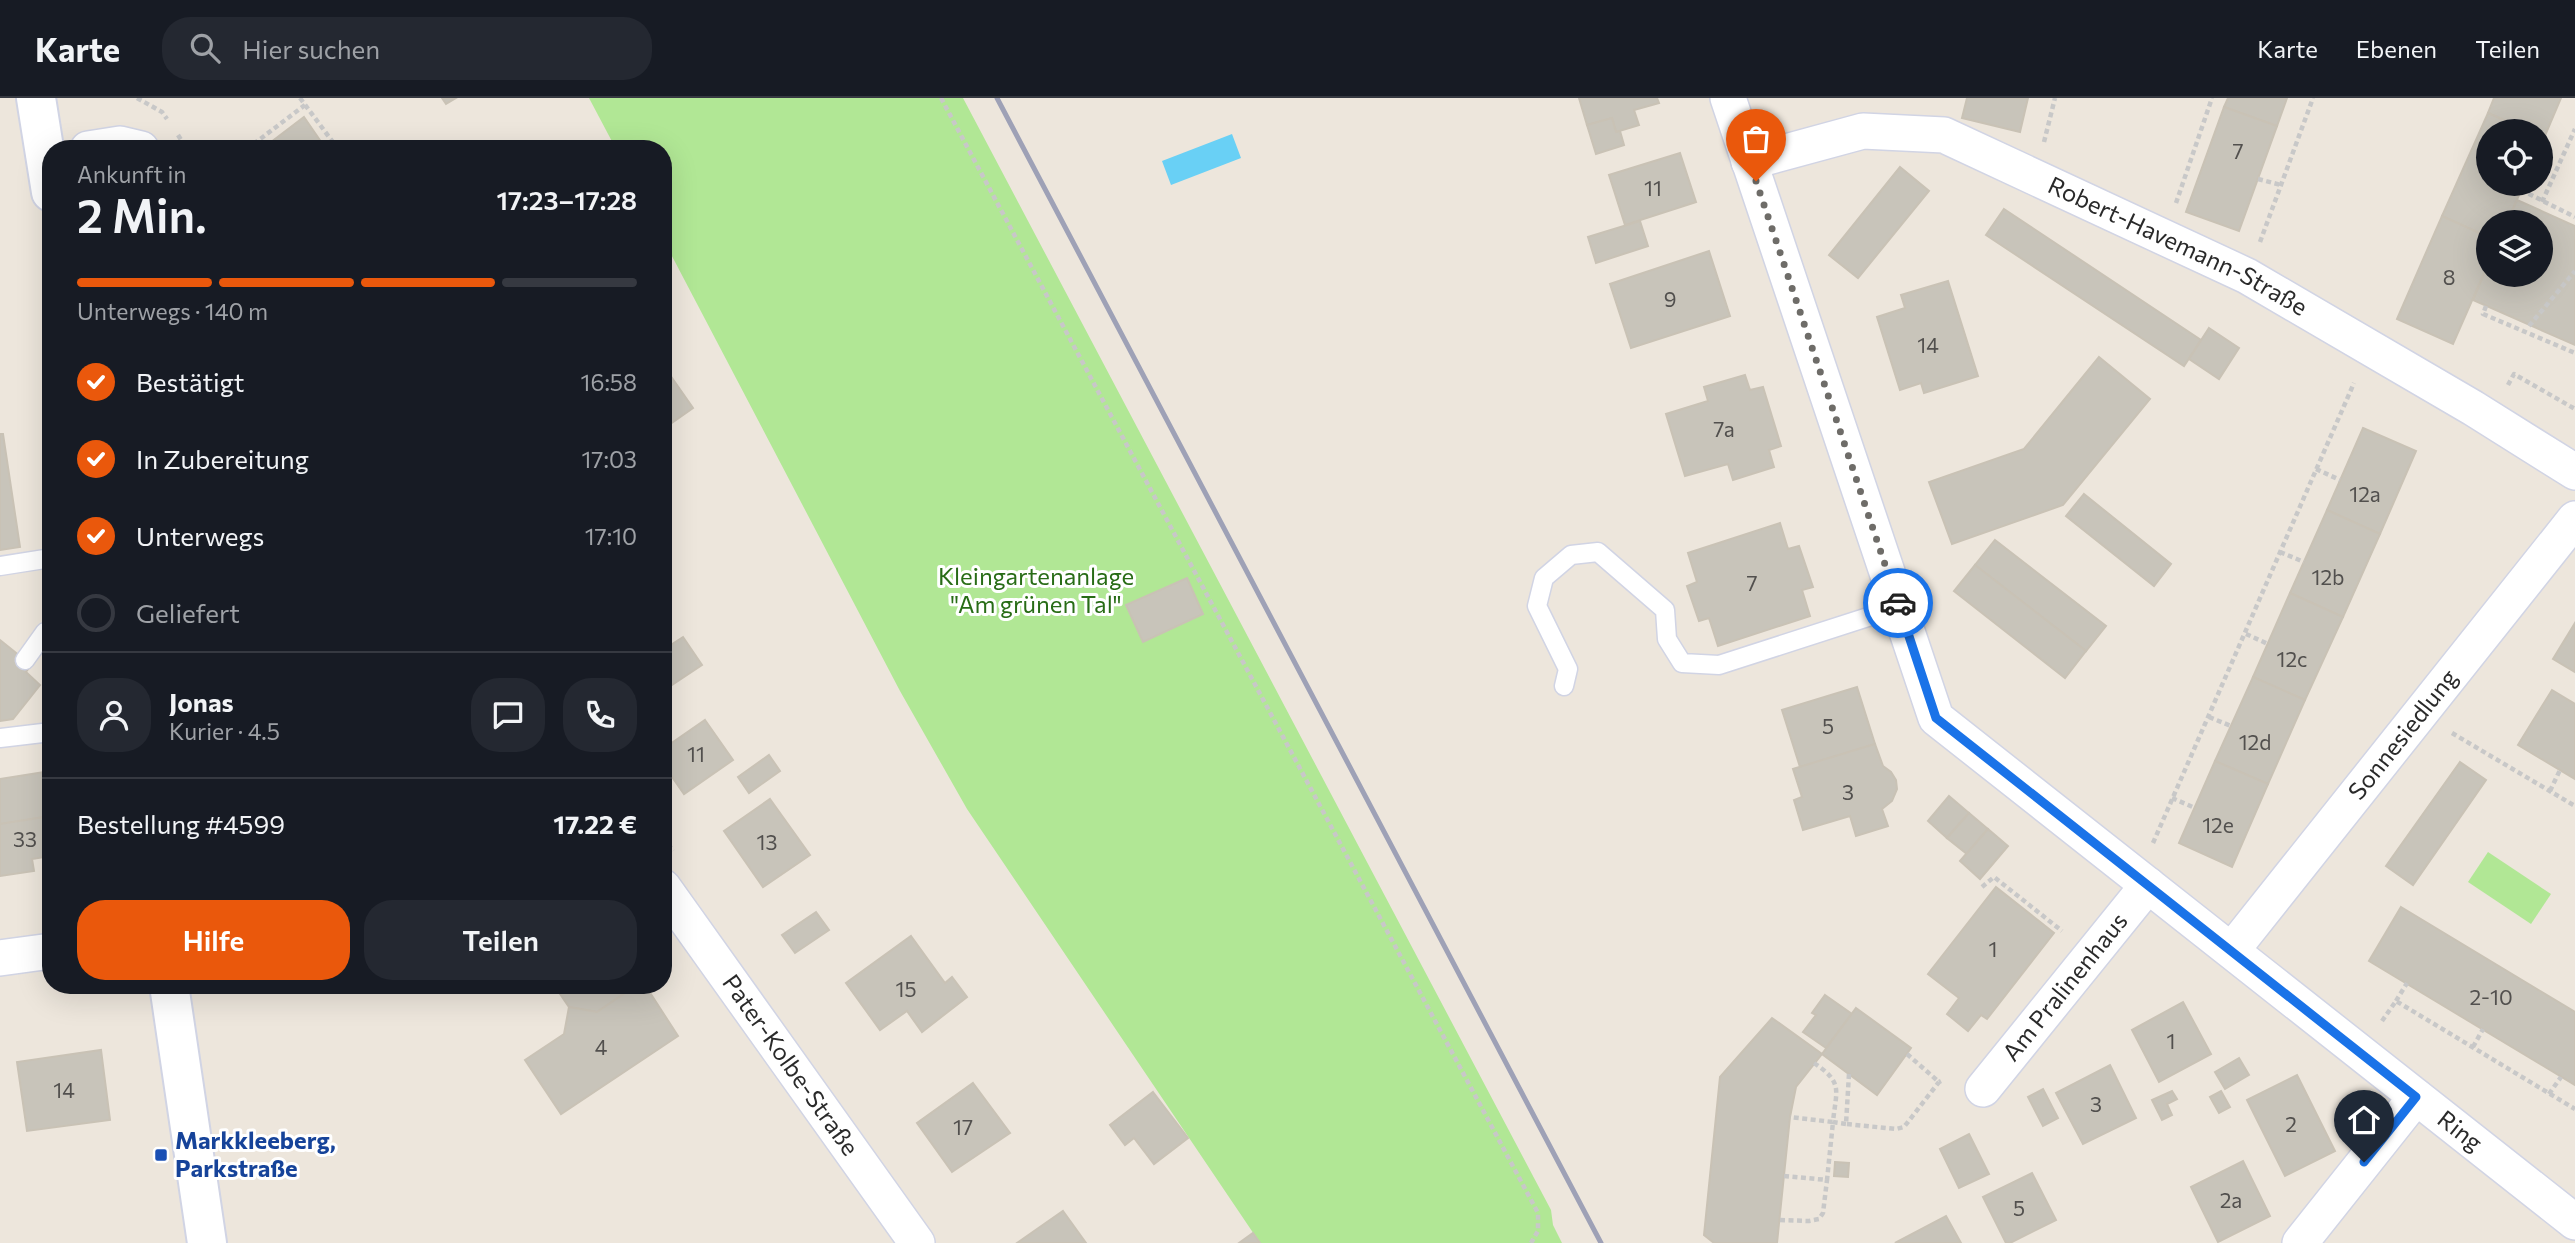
<!DOCTYPE html>
<html lang="de">
<head>
<meta charset="utf-8">
<style>
  :root { --surface:#171b24; --page:#242831; --text:#f1f3f6; --muted:#9ea1a6; --line:#363941; --accent:#ea580c }
  body { margin:0; font-family:Commissioner,sans-serif; background:var(--page); color:var(--text); height:100vh; display:flex; flex-direction:column; font-size:26px; white-space:nowrap }
  * { box-sizing:border-box; margin:0 }
  p { font-size:23px; color:var(--muted) }
  .icon { flex:none; width:38px; height:38px; fill:none; stroke:currentColor; stroke-width:2; stroke-linecap:round; stroke-linejoin:round }
  .map { position:relative; flex:1; overflow:hidden }
  .panel { position:absolute; left:42px; top:42px; width:630px; height:854px; display:flex; flex-direction:column; background:var(--surface); border-radius:28px; box-shadow:0 7px 28px #0002 }
  .panel>* { flex:none }
  .buttons { position:absolute; left:2476px; top:21px; display:grid; gap:14px }
  .buttons a { display:grid; place-items:center; width:77px; height:77px; border-radius:50%; background:var(--surface); box-shadow:0 7px 28px #0002; font-size:35px }
  .pin { position:absolute; display:grid; place-items:center; width:60px; height:60px; color:#fff; margin:-72px -30px; border-radius:50% 50% 50% 0; rotate:-45deg; box-shadow:0 0 7px #0007 }
  .pin .icon { rotate:45deg }
  .courier { position:absolute; display:grid; place-items:center; width:70px; height:70px; margin:-35px; border:5px solid #1a73e8; border-radius:50%; background:#fff; color:#222; box-shadow:0 2px 9px #0007 }
  .head em { font-style:normal; font-weight:600 }
  .head div { display:flex; flex-direction:column-reverse }
  .head { display:flex; align-items:center; justify-content:space-between; height:119px; padding:0 35px }
  h1 { font-size:46px; font-weight:600; line-height:52px }
  .bar { display:grid; grid-template-columns:repeat(4,1fr); gap:10px 7px; align-content:center; height:84px; padding:0 35px }
  .bar i { height:9px; border-radius:5px; background:var(--line) }
  .bar .current { background:var(--accent) }
  .bar p { grid-column:span 4 }
  .line { display:flex; align-items:center; gap:18px; padding:0 35px; border-top:2px solid var(--line) }
  .line div { flex:1 }
  .round { display:grid; place-items:center; flex:none; width:74px; height:74px; border-radius:28px; background:var(--page) }
  ol { padding:0 35px; list-style:none }
  li { display:flex; align-items:center; gap:21px; height:77px }
  li p { margin-inline-start:auto }
  li .icon { padding:7px; border-radius:50%; background:var(--accent); color:#fff; stroke-width:4 }
  li:last-child { color:var(--muted) }
  li i { width:38px; height:38px; border:4px solid var(--line); border-radius:50% }
  .primary-button { display:flex; gap:14px; margin-top:auto; padding:14px 35px }
  .primary-button a { flex:1; height:80px; border-radius:28px; background:var(--accent); color:#fff; font-size:28px; font-weight:600; line-height:80px; text-align:center }
  .primary-button a+a { background:var(--page); color:var(--text) }
  header { display:flex; align-items:center; gap:42px; box-sizing:border-box; height:98px; padding:0 35px; background:var(--surface); border-bottom:2px solid var(--line) }
  header strong { font-size:33px }
  nav { display:flex; gap:38px; margin-inline-start:auto; font-size:24px }
  .search { width:490px; height:63px; background:var(--page); display:flex; align-items:center; gap:18px; box-sizing:border-box; padding:0 24px; border-radius:28px; color:var(--muted); font-size:26px }
  .map>svg:first-child { display:block }
</style>
</head>
<body>
<header>
<strong>Karte</strong>
<div class="search"><svg class="icon" aria-label="search" viewBox="0 0 24 24"><circle cx="10" cy="10" r="6"/><path d="M15 15l6 6"/></svg>Hier suchen</div>
<nav><a>Karte</a><a>Ebenen</a><a>Teilen</a></nav>
</header>
<div class="map">
<svg width="2575" height="1145" viewBox="0 0 2575 1145">
  <rect width="100%" height="100%" fill="#ede6dc"/>
  <g fill="#b1e795">
    <polygon points="589,0 963,0 1551,1112 1553,1127 1562,1145 1260,1145 967,711 900,593 663,141 663,51 616,51"/>
    <polygon points="2488,754 2551,796 2531,826 2468,784"/>
  </g>
  <polygon fill="#69d0f5" points="1232,36 1241,60 1171,87 1162,63"/>
  <g fill="#c8c4ba" stroke="#c9c2b5" stroke-width="2">
    <polygon points="442,0 456,0 446,6"/>
    <polygon points="1579,0 1657,0 1659,5 1634,12 1639,27 1616,34 1612,20 1587,27"/>
    <polygon points="1967,0 2028,0 2020,34 1962,20"/>
    <polygon points="2228,0 2287,0 2277,28 2224,9"/>
    <polygon points="2494,0 2561,0 2544,40 2541,39 2541,33 2528,33 2488,15"/>
    <polygon points="2224,9 2277,28 2239,133 2186,114"/>
    <polygon points="2488,15 2528,33 2488,33 2488,86 2524,86 2507,124 2488,124 2488,139 2442,118"/>
    <polygon points="304,19 326,51 262,51"/>
    <polygon points="1612,20 1616,34 1620,33 1624,47 1596,56 1587,27"/>
    <polygon points="1680,55 1696,104 1625,127 1609,77"/>
    <polygon points="1900,69 1929,93 1858,180 1829,157"/>
    <polygon points="2517,102 2575,128 2575,247 2473,202 2488,166 2488,177 2541,177 2541,124 2507,124"/>
    <polygon points="2004,111 2201,242 2184,268 1986,137"/>
    <polygon points="2442,118 2488,139 2488,166 2453,246 2397,221"/>
    <polygon points="1640,123 1648,148 1596,165 1588,139"/>
    <polygon points="1709,153 1730,218 1631,250 1610,186"/>
    <polygon points="1948,183 1978,278 1924,295 1921,285 1900,292 1877,219 1905,210 1901,197"/>
    <polygon points="2209,230 2239,250 2219,281 2189,261"/>
    <polygon points="2099,259 2150,301 2063,407 1952,446 1929,384 2024,351"/>
    <polygon points="663,267 693,310 663,331"/>
    <polygon points="1745,277 1750,292 1763,289 1781,348 1769,352 1774,369 1733,382 1728,366 1685,378 1666,316 1708,303 1704,289"/>
    <polygon points="2363,330 2416,353 2380,436 2327,412"/>
    <polygon points="0,336 3,336 20,449 0,452"/>
    <polygon points="2084,396 2171,466 2154,488 2066,418"/>
    <polygon points="2327,412 2380,436 2343,519 2290,495"/>
    <polygon points="1780,425 1788,451 1799,448 1813,489 1802,492 1810,518 1718,548 1709,520 1699,523 1687,488 1697,484 1688,455"/>
    <polygon points="1995,442 2106,528 2086,553 1975,467"/>
    <polygon points="1975,467 2086,553 2065,580 1954,493"/>
    <polygon points="1187,480 1203,516 1143,544 1126,507"/>
    <polygon points="2290,495 2343,519 2305,602 2253,579"/>
    <polygon points="2575,525 2575,574 2553,561"/>
    <polygon points="683,539 702,567 663,593 663,552"/>
    <polygon points="0,542 31,567 26,574 40,587 13,621 0,623"/>
    <polygon points="2253,579 2305,602 2268,686 2215,663"/>
    <polygon points="1857,589 1875,646 1800,669 1782,612"/>
    <polygon points="2552,592 2575,606 2575,681 2518,647"/>
    <polygon points="705,622 733,662 684,696 663,666 663,651"/>
    <polygon points="1875,646 1883,668 1891,674 1896,682 1897,691 1892,703 1882,711 1888,728 1856,738 1850,718 1803,732 1794,702 1802,699 1793,671"/>
    <polygon points="769,657 780,673 749,695 738,679"/>
    <polygon points="2215,663 2268,686 2232,769 2179,745"/>
    <polygon points="2460,664 2486,682 2413,787 2386,768"/>
    <polygon points="51,673 51,718 0,726 0,681"/>
    <polygon points="1949,698 1969,715 1947,740 1928,723"/>
    <polygon points="770,701 810,757 763,789 724,733"/>
    <polygon points="1969,715 1988,731 1967,756 1947,740"/>
    <polygon points="51,718 51,758 32,761 34,773 0,778 0,726"/>
    <polygon points="1988,731 2008,748 1980,781 1960,763"/>
    <polygon points="1996,789 2054,835 1987,921 1981,917 1968,933 1947,916 1959,900 1928,876"/>
    <polygon points="2401,809 2575,914 2575,987 2369,863"/>
    <polygon points="816,814 829,832 795,855 782,837"/>
    <polygon points="911,838 945,885 952,879 967,899 922,934 907,913 880,932 846,885"/>
    <polygon points="554,887 637,887 597,914 569,909"/>
    <polygon points="637,887 645,887 678,938 561,1016 525,962 564,936 569,909 597,914"/>
    <polygon points="1825,897 1852,916 1826,950 1803,934 1816,917 1812,915"/>
    <polygon points="2183,904 2211,956 2159,984 2132,932"/>
    <polygon points="1856,910 1911,950 1877,997 1822,956"/>
    <polygon points="1772,920 1822,956 1796,989 1790,1019 1777,1145 1714,1145 1704,1137 1720,979"/>
    <polygon points="101,952 110,1022 27,1033 17,964"/>
    <polygon points="2239,960 2249,977 2225,991 2215,974"/>
    <polygon points="2110,967 2136,1020 2083,1046 2056,995"/>
    <polygon points="2297,977 2335,1053 2285,1078 2247,1002"/>
    <polygon points="973,985 1010,1035 952,1074 917,1025"/>
    <polygon points="2043,991 2058,1020 2043,1028 2028,999"/>
    <polygon points="2172,993 2177,1001 2167,1006 2172,1017 2162,1022 2152,1002"/>
    <polygon points="2221,993 2230,1009 2219,1015 2210,999"/>
    <polygon points="1153,994 1188,1040 1154,1066 1134,1040 1125,1047 1110,1027"/>
    <polygon points="1969,1036 1989,1076 1959,1090 1940,1051"/>
    <polygon points="2243,1063 2270,1118 2218,1144 2191,1089"/>
    <polygon points="1835,1064 1849,1065 1848,1079 1834,1078"/>
    <polygon points="2032,1075 2056,1122 2010,1145 2006,1145 1983,1099"/>
    <polygon points="1063,1113 1086,1145 1017,1145"/>
    <polygon points="1946,1118 1961,1145 1895,1145"/>
    <polygon points="1253,1135 1260,1145 1239,1145"/>
  </g>
  <g fill="none" stroke-linecap="round" stroke-linejoin="round">
    <defs>
      <g id="lane">
        <polyline points="0,468 51,460"/>
        <polyline points="25,562 45,534 51,533"/>
        <polyline points="1564,588 1568,571 1537,508 1544,480 1571,457 1598,454 1665,512 1667,541 1682,565 1719,567 1899,509"/>
        <polyline points="0,640 51,634"/>
      </g>
      <g id="street">
        <path id="s1" d="M1728 0 1936 620 2575 1124"/>
        <polyline points="88,51 120,46 141,51"/>
        <path id="s2" d="M1749 64 1863 33 1944 37 2247 178 2473 310 2575 374"/>
        <path id="s3" d="M663 789 917 1145"/>
        <path id="s4" d="M2232 852 2575 421"/>
        <polyline points="0,860 51,853"/>
        <path id="s5" d="M1983 991 2148 787"/>
        <polyline points="2300,1145 2416,999"/>
      </g>
      <g id="secondary">
        <polyline points="36,0 51,94"/>
        <polyline points="169,887 207,1145"/>
      </g>
    </defs>
    <use href="#lane" stroke="#d1d4e4" stroke-width="21"/>
    <use href="#street" stroke="#d1d4e4" stroke-width="38"/>
    <use href="#secondary" stroke="#d1d4e4" stroke-width="42"/>
    <g stroke="#c8c8c8" stroke-width="4.5" stroke-dasharray="5 3.5" stroke-linecap="butt">
      <polyline points="137,0 162,14 167,21"/>
      <polyline points="300,0 338,51"/>
      <polyline points="941,0 1538,1115 1538,1133 1531,1145"/>
      <polyline points="178,37 187,51"/>
      <polyline points="2044,44 2055,0"/>
      <polyline points="247,51 305,7"/>
      <polyline points="2258,81 2281,87"/>
      <polyline points="2521,92 2575,119"/>
      <polyline points="2542,104 2575,31"/>
      <polyline points="2176,105 2212,0"/>
      <polyline points="2260,144 2313,0"/>
      <polyline points="2486,208 2483,216 2575,255"/>
      <polyline points="2529,228 2575,173"/>
      <polyline points="2508,287 2514,276 2575,311"/>
      <polyline points="2316,371 2340,382"/>
      <polyline points="2280,454 2304,464"/>
      <polyline points="2246,536 2268,546"/>
      <polyline points="2209,619 2231,628"/>
      <polyline points="2452,635 2575,708"/>
      <polyline points="2550,693 2560,672"/>
      <polyline points="2172,700 2195,710"/>
      <polyline points="663,739 673,753"/>
      <polyline points="2153,745 2354,285"/>
      <polyline points="1982,789 1994,779 2062,833"/>
      <polyline points="2396,903 2407,885"/>
      <polyline points="2382,923 2396,903 2575,1011"/>
      <polyline points="2473,949 2483,931"/>
      <polyline points="1907,956 1939,984 1941,983"/>
      <path d="M1814 965C1844 985 1836 992 1833 1024L1846 1026"/>
      <polyline points="1849,976 1846,1026 1896,1031 1904,1029 1939,984"/>
      <polyline points="2549,996 2561,979"/>
      <polyline points="1784,1078 1827,1082 1833,1024 1790,1019"/>
      <polyline points="1780,1122 1809,1123 1819,1121 1823,1115 1827,1082"/>
    </g>
    <use href="#lane" stroke="#fff" stroke-width="18"/>
    <use href="#street" stroke="#fff" stroke-width="35"/>
    <use href="#secondary" stroke="#fff" stroke-width="38"/>
    <polyline stroke="#9ea1b6" stroke-width="5" points="997,0 1601,1145"/>
  </g>
  <g fill="none" stroke-linecap="round" stroke-linejoin="round">
    <polyline stroke="#6e6c68" stroke-width="7" stroke-dasharray="0 12.6" points="1756,83 1898,505"/>
    <polyline stroke="#1a73e8" stroke-width="9" points="1898,505 1936,620 2416,999 2364,1064"/>
  </g>
  <rect fill="#1a4fb4" stroke="#fff" stroke-width="2.5" x="154" y="1050" width="14" height="14" rx="3.5"/>
  <g text-anchor="middle" stroke-width="6" stroke-linejoin="round" paint-order="stroke">
    <g font-size="21" fill="#52504e">
      <text x="2238" y="61">7</text>
      <text x="1653" y="98">11</text>
      <text x="2449" y="187">8</text>
      <text x="1670" y="209">9</text>
      <text x="1928" y="255">14</text>
      <text x="1724" y="339">7a</text>
      <text x="2365" y="404">12a</text>
      <text x="2328" y="487">12b</text>
      <text x="1752" y="493">7</text>
      <text x="2292" y="569">12c</text>
      <text x="1828" y="636">5</text>
      <text x="2255" y="652">12d</text>
      <text x="696" y="664">11</text>
      <text x="1848" y="702">3</text>
      <text x="2218" y="735">12e</text>
      <text x="25" y="749">33</text>
      <text x="767" y="752">13</text>
      <text x="1993" y="859">1</text>
      <text x="906" y="899">15</text>
      <text x="2491" y="907">2-10</text>
      <text x="2171" y="951">1</text>
      <text x="601" y="957">4</text>
      <text x="64" y="1000">14</text>
      <text x="2096" y="1014">3</text>
      <text x="2291" y="1034">2</text>
      <text x="963" y="1037">17</text>
      <text x="2231" y="1110">2a</text>
      <text x="2019" y="1118">5</text>
    </g>
    <g font-size="24" fill="#2a2a2a" stroke="#fff">
      <text dy="8" stroke="none"><textPath href="#s2" startOffset="458">Robert-Havemann-Straße</textPath></text>
      <text dy="8" stroke="none"><textPath href="#s4" startOffset="275">Sonnesiedlung</textPath></text>
      <text dy="8" stroke="none"><textPath href="#s5" startOffset="131">Am Pralinenhaus</textPath></text>
      <text dy="8" stroke="none"><textPath href="#s3" startOffset="219">Pater-Kolbe-Straße</textPath></text>
      <text dy="8" stroke="none"><textPath href="#s1" startOffset="1321">Ring</textPath></text>
    </g>
    <g font-size="24" fill="#286c16" stroke="#fff">
      <text x="1036" y="487">Kleingartenanlage<tspan x="1036" dy="28">"Am grünen Tal"</tspan></text>
    </g>
    <g font-size="24" font-weight="bold" fill="#164399" stroke="#fff" text-anchor="start">
      <text x="175" y="1051">Markkleeberg,<tspan x="175" dy="28">Parkstraße</tspan></text>
    </g>
  </g>
</svg>
<div class="buttons">
<a><svg class="icon" aria-label="locate" viewBox="0 0 24 24"><circle cx="12" cy="12" r="6"/><path d="M12 2v4M12 18v4M2 12h4M18 12h4"/></svg></a>
<a><svg class="icon" aria-label="layers" viewBox="0 0 24 24"><path d="M12 4l9 5-9 5-9-5zM3 14l9 5 9-5"/></svg></a>
</div>
<div class="pin" style="left:1756px;top:83px;background:#ea580c"><svg class="icon" aria-label="bag" viewBox="0 0 24 24"><path d="M5 8h14l-1 12H6zM9 8a3 3 0 0 1 6 0"/></svg></div>
<div class="pin" style="left:2364px;top:1064px;background:#1f2937"><svg class="icon" aria-label="home" viewBox="0 0 24 24"><path d="M3 11l9-7 9 7M6 9v11h12V9"/></svg></div>
<div class="courier" style="left:1898px;top:505px"><svg class="icon" aria-label="car" viewBox="0 0 24 24"><path d="M5 17H2v-5l4-1 3-4h7l3 4 3 1v5h-3M9 17h6M6 11h13"/><circle cx="7" cy="17" r="2"/><circle cx="17" cy="17" r="2"/></svg></div>
<section class="panel">
<div class="head"><div><h1>2 Min.</h1><p>Ankunft in</p></div><em>17:23–17:28</em></div>
<div class="bar"><i class="current"></i><i class="current"></i><i class="current"></i><i></i><p>Unterwegs · 140 m</p></div>
<ol>
<li><svg class="icon" aria-label="check" viewBox="0 0 24 24"><path d="M5 12l5 5 9-10"/></svg>Bestätigt<p>16:58</p></li>
<li><svg class="icon" aria-label="check" viewBox="0 0 24 24"><path d="M5 12l5 5 9-10"/></svg>In Zubereitung<p>17:03</p></li>
<li><svg class="icon" aria-label="check" viewBox="0 0 24 24"><path d="M5 12l5 5 9-10"/></svg>Unterwegs<p>17:10</p></li>
<li><i></i>Geliefert</li>
</ol>
<div class="line" style="height:126px"><a class="round"><svg class="icon" aria-label="person" viewBox="0 0 24 24"><circle cx="12" cy="8" r="4"/><path d="M4 21q1-7 8-7t8 7"/></svg></a><div><b>Jonas</b><p>Kurier · 4.5</p></div><a class="round"><svg class="icon" aria-label="chat" viewBox="0 0 24 24"><path d="M4 5h16v11H9l-5 4z"/></svg></a><a class="round"><svg class="icon" aria-label="phone" viewBox="0 0 24 24"><path d="M5 4h4l2 5-3 2q2 4 5 5l2-3 5 2v4C11 20 4 13 5 4z"/></svg></a></div>
<div class="line" style="height:91px"><div>Bestellung #4599</div><b>17.22 €</b></div>
<div class="primary-button"><a>Hilfe</a><a>Teilen</a></div>
</section>
</div>
</body>
</html>
